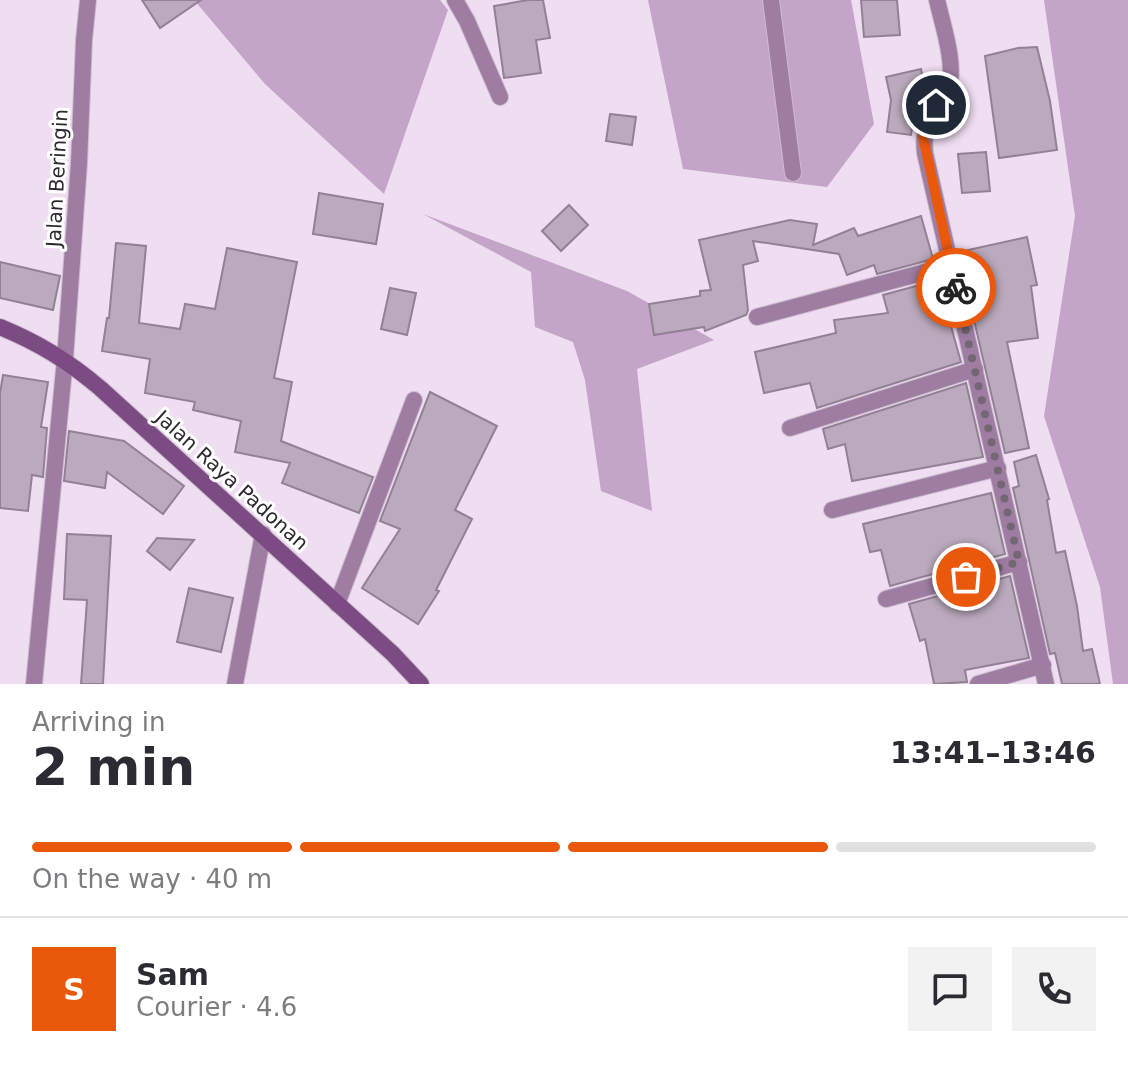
<!DOCTYPE html>
<html lang="en">
<head>
<meta charset="utf-8">
<style>
  :root { --surface:#fff; --page:#f2f2f3; --text:#2b2b33; --muted:#7c7c81; --line:#e1e1e2; --accent:#ea580c }
  body { margin:0; font-family:"DejaVu Sans",sans-serif; background:var(--page); color:var(--text); height:100vh; display:flex; flex-direction:column; font-size:30px; white-space:nowrap }
  * { box-sizing:border-box; margin:0 }
  p { font-size:26px; color:var(--muted) }
  .icon { flex:none; width:44px; height:44px; fill:none; stroke:currentColor; stroke-width:2; stroke-linecap:round; stroke-linejoin:round }
  .map { position:relative; height:684px; overflow:hidden }
  .sheet { display:flex; flex-direction:column; background:var(--surface); flex:1 }
  .sheet>* { flex:none }
  .pin { position:absolute; display:grid; place-items:center; width:68px; height:68px; color:#fff; margin:-34px; border:4px solid #fff; border-radius:50%; box-shadow:0 2px 8px #0007 }
  .courier { position:absolute; display:grid; place-items:center; width:80px; height:80px; margin:-40px; border:6px solid #ea580c; border-radius:50%; background:#fff; color:#222; box-shadow:0 2px 10px #0007 }
  .summary em { font-style:normal; font-weight:800 }
  .summary div { display:flex; flex-direction:column-reverse }
  .summary { display:flex; align-items:center; justify-content:space-between; height:136px; padding:0 32px }
  h1 { font-size:52px; font-weight:800; line-height:60px }
  .bar { display:grid; grid-template-columns:repeat(4,1fr); gap:12px 8px; align-content:center; height:96px; padding:0 32px }
  .bar i { height:10px; border-radius:6px; background:var(--line) }
  .bar .current { background:var(--accent) }
  .bar p { grid-column:span 4 }
  .line { display:flex; align-items:center; gap:20px; padding:0 32px; border-top:2px solid var(--line) }
  .line div { flex:1 }
  .round { display:grid; place-items:center; flex:none; width:84px; height:84px; border-radius:0px; background:var(--page) }
  .map>svg:first-child { display:block }
</style>
</head>
<body>
<div class="map">
<svg width="1128" height="684" viewBox="0 0 1128 684">
  <rect width="100%" height="100%" fill="#efddf1"/>
  <g fill="#c5a4c9">
    <polygon points="194,0 440,0 448,10 384,194 265,84"/>
    <polygon points="648,0 851,0 874,124 827,187 683,169"/>
    <polygon points="1044,0 1128,0 1128,684 1113,684 1100,587 1044,416 1075,216"/>
    <polygon points="423,214 627,291 714,340 637,369 652,511 601,491 585,380 573,342 535,327 531,272"/>
  </g>
  <g fill="#bbaabd" stroke="#928194" stroke-width="2">
    <polygon points="142,0 201,0 160,28"/>
    <polygon points="528,0 543,0 550,38 536,40 541,73 504,78 494,6"/>
    <polygon points="861,0 897,0 900,35 864,37"/>
    <polygon points="1037,47 1050,101 1057,150 999,158 985,56 1018,48"/>
    <polygon points="921,69 926,93 916,95 911,135 887,132 891,100 886,77"/>
    <polygon points="610,114 636,117 632,145 606,141"/>
    <polygon points="986,152 990,191 962,193 958,154"/>
    <polygon points="319,193 383,204 376,244 313,234"/>
    <polygon points="569,205 588,225 561,251 542,231"/>
    <polygon points="921,216 933,259 877,274 874,265 847,275 839,254 753,241 758,261 743,265 748,310 746,315 705,331 704,327 654,335 649,304 700,296 700,291 711,290 699,240 790,220 817,224 813,245 854,228 858,236"/>
    <polygon points="1027,237 1037,285 1031,286 1038,338 1007,342 1029,448 1005,453 974,320 968,250"/>
    <polygon points="116,243 146,246 139,323 180,329 185,304 215,309 227,248 297,262 274,378 292,382 281,441 373,477 359,513 282,483 290,463 235,452 241,421 193,410 195,402 145,393 150,359 102,351 107,318 109,318"/>
    <polygon points="0,262 60,276 53,310 0,298"/>
    <polygon points="938,280 961,362 817,408 810,383 764,393 755,352 836,333 834,320 888,313 883,295"/>
    <polygon points="390,288 416,293 407,335 381,329"/>
    <polygon points="3,375 48,382 41,427 47,428 43,477 32,475 28,511 0,508 0,393"/>
    <polygon points="966,383 983,457 852,481 845,444 828,449 823,429"/>
    <polygon points="430,392 497,426 455,510 472,519 436,590 439,591 418,624 362,588 400,529 380,521"/>
    <polygon points="69,431 124,441 184,486 163,514 107,472 105,488 64,481"/>
    <polygon points="1036,455 1049,499 1047,500 1056,553 1065,551 1077,606 1083,651 1092,649 1100,684 1062,684 1055,653 1050,654 1013,488 1019,486 1014,462"/>
    <polygon points="991,493 1005,554 890,586 881,550 870,552 863,524"/>
    <polygon points="67,534 111,536 103,684 81,684 87,600 64,599"/>
    <polygon points="157,538 194,540 170,570 147,551"/>
    <polygon points="1010,576 1029,658 965,670 967,682 934,684 925,639 920,641 909,604"/>
    <polygon points="189,588 233,598 221,652 177,642"/>
  </g>
  <g fill="none" stroke-linecap="round" stroke-linejoin="round">
    <defs>
      <g id="minor">
        <polyline points="455,0 467,21 500,97"/>
        <polyline points="771,0 793,173"/>
        <path d="M937 0C942 23 957 66 948 89 936 117 921 117 925 153L1046 684"/>
        <polyline points="757,317 951,265"/>
        <polyline points="790,428 975,369"/>
        <polyline points="832,510 998,468"/>
        <polyline points="886,599 1019,562"/>
        <polyline points="337,604 414,400"/>
        <polyline points="34,684 65,359"/>
        <polyline points="235,684 263,534"/>
        <polyline points="978,684 1043,665"/>
      </g>
      <polyline id="tertiary" points="65,359 79,163 84,40 88,0"/>
      <path id="secondary" d="M0 327C39 343 68 361 100 388L393 654 421 684"/>
    </defs>
    <use href="#minor" stroke="#ccbcce" stroke-width="18"/>
    <use href="#tertiary" stroke="#ccbcce" stroke-width="18"/>
    <use href="#secondary" stroke="#ccbcce" stroke-width="18"/>
    <use href="#minor" stroke="#9f7da3" stroke-width="16"/>
    <use href="#tertiary" stroke="#9f7da3" stroke-width="16"/>
    <use href="#secondary" stroke="#7c4b83" stroke-width="16"/>
  </g>
  <g fill="none" stroke-linecap="round" stroke-linejoin="round">
    <polyline stroke="#726773" stroke-width="8" stroke-dasharray="0 14.4" points="956,288 1019,562 966,577"/>
    <polyline stroke="#ea580c" stroke-width="10" points="936,105 927,122 923,137 956,288"/>
  </g>
  <g text-anchor="middle" stroke-width="6" stroke-linejoin="round" paint-order="stroke">
    <g font-size="20" fill="#2e282f" stroke="#fff">
      <text transform="translate(57 178) rotate(-87)" y="7">Jalan Beringin</text>
      <text transform="translate(232 480) rotate(42)" y="7">Jalan Raya Padonan</text>
    </g>
  </g>
</svg>
<div class="pin" style="left:966px;top:577px;background:#ea580c"><svg class="icon" aria-label="bag" viewBox="0 0 24 24"><path d="M5 8h14l-1 12H6zM9 8a3 3 0 0 1 6 0"/></svg></div>
<div class="pin" style="left:936px;top:105px;background:#1f2937"><svg class="icon" aria-label="home" viewBox="0 0 24 24"><path d="M3 11l9-7 9 7M6 9v11h12V9"/></svg></div>
<div class="courier" style="left:956px;top:288px"><svg class="icon" aria-label="bike" viewBox="0 0 24 24"><circle cx="6" cy="16" r="4"/><circle cx="18" cy="16" r="4"/><path d="M6 16l4-8h5l3 8M10 8l3 8H6M13 5h3"/></svg></div>
</div>
<section class="sheet">
<div class="summary"><div><h1>2 min</h1><p>Arriving in</p></div><em>13:41–13:46</em></div>
<div class="bar"><i class="current"></i><i class="current"></i><i class="current"></i><i></i><p>On the way · 40 m</p></div>
<div class="line" style="height:144px"><b class="round" style="background:var(--accent);color:#fff">S</b><div><b>Sam</b><p>Courier · 4.6</p></div><a class="round"><svg class="icon" aria-label="chat" viewBox="0 0 24 24"><path d="M4 5h16v11H9l-5 4z"/></svg></a><a class="round"><svg class="icon" aria-label="phone" viewBox="0 0 24 24"><path d="M5 4h4l2 5-3 2q2 4 5 5l2-3 5 2v4C11 20 4 13 5 4z"/></svg></a></div>
</section>
</body>
</html>
